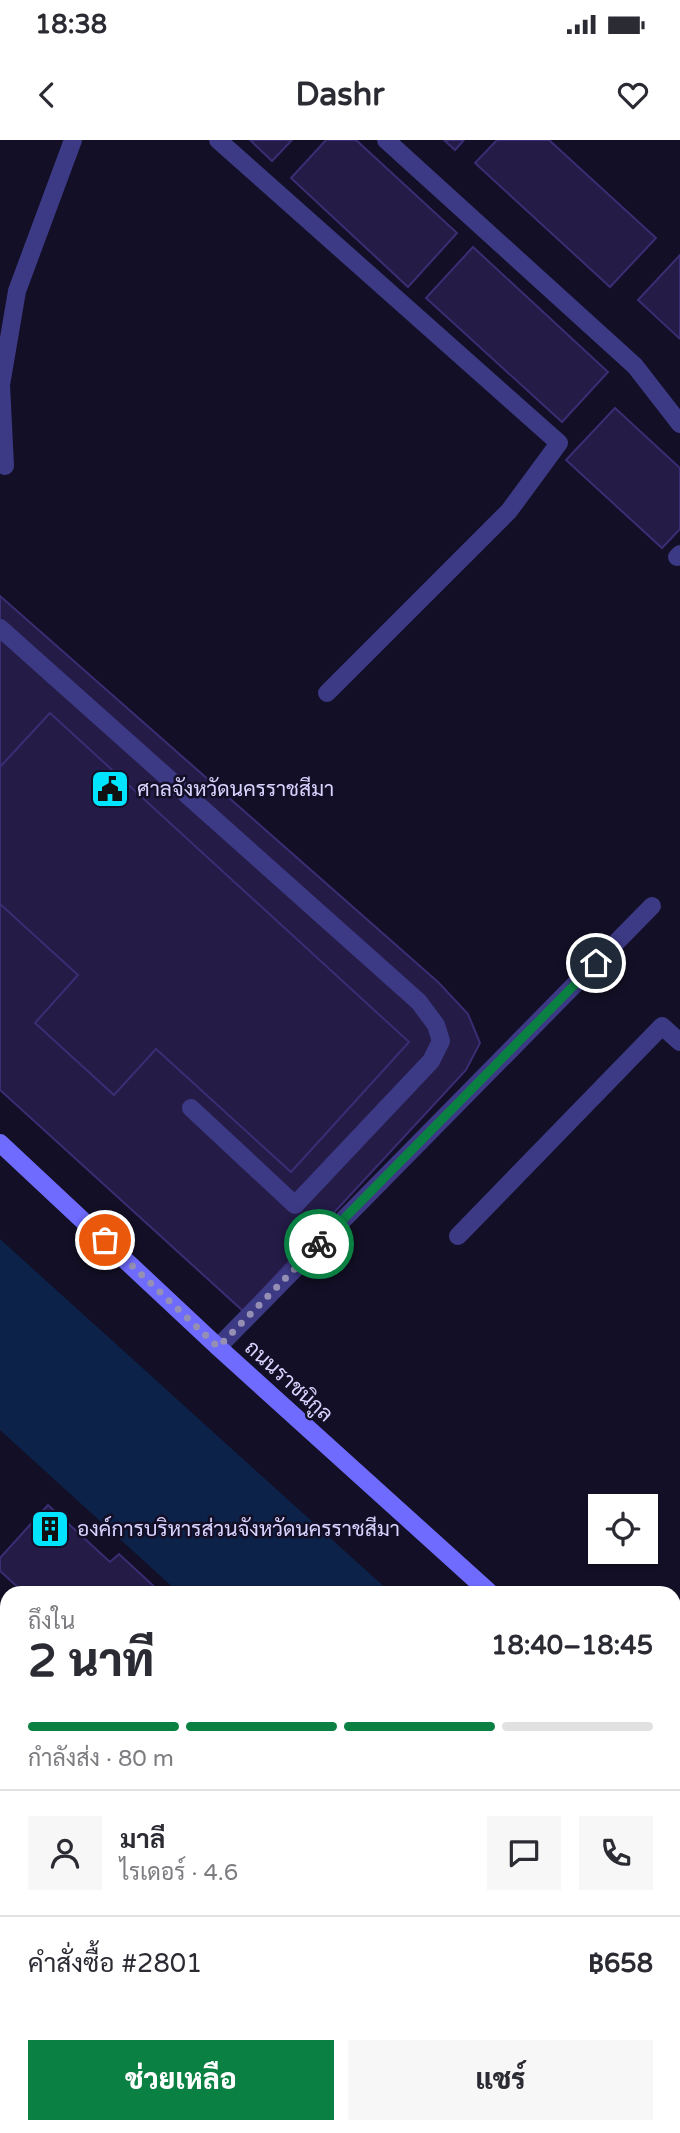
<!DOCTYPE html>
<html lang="th">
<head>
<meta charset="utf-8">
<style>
  :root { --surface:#fff; --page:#f7f7f7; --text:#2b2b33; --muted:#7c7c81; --line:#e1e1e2; --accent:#0b8043 }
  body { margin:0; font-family:"Varela Round",Sarabun,sans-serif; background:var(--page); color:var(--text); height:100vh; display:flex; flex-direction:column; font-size:26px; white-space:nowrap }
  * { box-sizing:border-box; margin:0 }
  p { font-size:23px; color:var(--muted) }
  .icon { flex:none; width:38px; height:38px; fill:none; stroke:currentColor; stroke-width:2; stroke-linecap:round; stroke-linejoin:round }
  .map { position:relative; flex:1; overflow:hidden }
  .side { position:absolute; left:0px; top:1446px; width:681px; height:548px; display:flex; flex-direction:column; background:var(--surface); border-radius:21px 21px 0 0; box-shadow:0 2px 5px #0004 }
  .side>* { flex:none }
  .fabs { position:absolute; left:588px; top:1354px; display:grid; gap:14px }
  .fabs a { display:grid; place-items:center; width:70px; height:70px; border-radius:0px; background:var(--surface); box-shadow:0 2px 5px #0004; font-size:35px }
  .pin { position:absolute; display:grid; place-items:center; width:60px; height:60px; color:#fff; margin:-30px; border:4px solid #fff; border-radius:50%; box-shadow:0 2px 7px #0007 }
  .courier { position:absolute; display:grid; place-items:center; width:70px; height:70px; margin:-35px; border:5px solid #0b8043; border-radius:50%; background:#fff; color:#222; box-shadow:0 2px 9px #0007 }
  .summary em { font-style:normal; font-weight:800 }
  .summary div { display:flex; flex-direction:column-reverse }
  .summary { display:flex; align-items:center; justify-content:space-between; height:119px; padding:0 28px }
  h1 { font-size:46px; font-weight:800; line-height:52px }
  .bar { display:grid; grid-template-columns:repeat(4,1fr); gap:10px 7px; align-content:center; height:84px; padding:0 28px }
  .bar i { height:9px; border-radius:5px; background:var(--line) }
  .bar .on { background:var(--accent) }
  .bar p { grid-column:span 4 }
  .line { display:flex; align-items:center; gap:18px; padding:0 28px; border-top:2px solid var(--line) }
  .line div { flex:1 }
  .round { display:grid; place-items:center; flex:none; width:74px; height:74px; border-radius:0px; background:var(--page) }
  .button { display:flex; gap:14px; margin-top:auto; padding:14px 28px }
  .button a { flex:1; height:80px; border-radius:0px; background:var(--accent); color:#fff; font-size:28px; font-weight:800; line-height:80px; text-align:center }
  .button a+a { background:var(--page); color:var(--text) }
  .status { display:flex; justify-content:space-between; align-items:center; height:49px; padding:0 35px; background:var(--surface); direction:ltr }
  .status svg { height:19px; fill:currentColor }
  header { display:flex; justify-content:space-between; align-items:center; height:91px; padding:0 28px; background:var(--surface); font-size:32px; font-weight:800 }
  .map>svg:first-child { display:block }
</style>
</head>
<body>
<div class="status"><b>18:38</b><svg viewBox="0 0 49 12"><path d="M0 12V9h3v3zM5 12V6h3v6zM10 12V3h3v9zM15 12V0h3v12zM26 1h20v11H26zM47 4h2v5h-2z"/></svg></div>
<header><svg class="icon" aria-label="back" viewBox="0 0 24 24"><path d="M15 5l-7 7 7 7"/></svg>Dashr<svg class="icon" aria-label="heart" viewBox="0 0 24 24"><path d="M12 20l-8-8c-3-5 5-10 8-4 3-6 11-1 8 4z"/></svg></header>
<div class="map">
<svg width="680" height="1993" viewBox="0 0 680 1993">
  <rect width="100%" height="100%" fill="#130f26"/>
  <g fill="#0c2248">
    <polygon points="0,1099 390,1452 178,1452 0,1290"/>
    <polygon points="7,1947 7,1986 146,1986 140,1993 0,1993 0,1955"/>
  </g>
  <g fill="#241b47" stroke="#3b2d73" stroke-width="2">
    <polygon points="250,0 292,0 272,21"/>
    <polygon points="326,0 356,0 457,93 408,147 291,38"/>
    <polygon points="444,0 464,0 455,10"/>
    <polygon points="497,0 549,0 656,98 610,147 475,23"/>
    <polygon points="473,107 608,232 562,282 426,158"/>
    <polygon points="680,115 680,199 638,160"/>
    <polygon points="615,268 680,328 680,389 662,408 566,320"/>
    <polygon points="0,456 438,842 468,874 480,903 466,930 243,1171 0,950"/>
    <polygon points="50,573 409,902 291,1032 156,909 114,955 35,883 78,835 0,764 0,627"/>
    <polygon points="48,1365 110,1422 119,1414 160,1452 23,1452 0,1431 0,1418"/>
    <polygon points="0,1656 7,1662 7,1826 0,1834"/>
    <polygon points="680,1798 680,1820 674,1815 674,1805"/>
    <polygon points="674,1880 680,1886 680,1958 674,1965"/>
  </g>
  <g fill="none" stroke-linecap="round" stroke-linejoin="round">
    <g stroke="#3d3a85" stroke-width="18">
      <polyline points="386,0 635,226 680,284"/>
      <polyline points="677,417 680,414"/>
      <polyline points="0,488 419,862 436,885 441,901 431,921 295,1065 191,968"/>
      <polyline points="674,1853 680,1859"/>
      <polyline points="476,1993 481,1986"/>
    </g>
    <g stroke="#3d3a85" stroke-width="18">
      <polyline points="218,0 559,303 509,371 327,553"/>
      <polyline points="5,326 1,245 17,151 73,0"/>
      <polyline points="458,1096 662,886 680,902"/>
      <polyline points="218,1207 652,766"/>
      <polyline points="674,1617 680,1623"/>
    </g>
    <g stroke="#6f6bff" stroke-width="18">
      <polyline points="0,1003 218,1207 489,1452"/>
      <polyline points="0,1514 7,1521"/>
      <polyline points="674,1530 680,1523"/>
      <polyline points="270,1993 276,1986"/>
    </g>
  </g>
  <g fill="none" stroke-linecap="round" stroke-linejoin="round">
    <polyline stroke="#948fb3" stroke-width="7" stroke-dasharray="0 12.6" points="105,1100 218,1207 319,1104"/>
    <polyline stroke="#0b8043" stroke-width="9" points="319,1104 596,823"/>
  </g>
  <defs>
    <symbol id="civic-square" viewBox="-11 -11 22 22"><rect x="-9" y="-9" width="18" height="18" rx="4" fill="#00e5ff" stroke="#130f26"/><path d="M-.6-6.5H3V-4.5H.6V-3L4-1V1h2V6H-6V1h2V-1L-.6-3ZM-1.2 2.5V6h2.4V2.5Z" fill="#111"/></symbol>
    <symbol id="building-square" viewBox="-11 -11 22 22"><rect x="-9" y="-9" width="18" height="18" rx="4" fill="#00e5ff" stroke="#130f26"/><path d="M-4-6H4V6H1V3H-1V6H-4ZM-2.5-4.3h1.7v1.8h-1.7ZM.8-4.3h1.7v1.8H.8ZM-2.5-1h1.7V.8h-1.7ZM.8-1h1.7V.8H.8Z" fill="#111"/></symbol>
  </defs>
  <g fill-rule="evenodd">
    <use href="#civic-square" x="88" y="627" width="44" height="44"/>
    <use href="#building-square" x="28" y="1367" width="44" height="44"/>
  </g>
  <g text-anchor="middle" stroke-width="5" stroke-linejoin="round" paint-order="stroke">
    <g font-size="21" fill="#d9d4ff" stroke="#130f26" text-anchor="start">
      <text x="137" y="656">ศาลจังหวัดนครราชสีมา</text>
      <text x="77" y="1396">องค์การบริหารส่วนจังหวัดนครราชสีมา</text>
    </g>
    <g font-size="21" fill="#d9d4ff" stroke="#130f26">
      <text transform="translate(289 1241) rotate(42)" y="7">ถนนราชนิกูล</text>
    </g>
  </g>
</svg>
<div class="fabs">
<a><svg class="icon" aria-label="locate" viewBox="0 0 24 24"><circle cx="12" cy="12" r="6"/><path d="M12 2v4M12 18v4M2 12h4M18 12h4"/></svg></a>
</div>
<div class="pin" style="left:105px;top:1100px;background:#ea580c"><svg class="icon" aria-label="bag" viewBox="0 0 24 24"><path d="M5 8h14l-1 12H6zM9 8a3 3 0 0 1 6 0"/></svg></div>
<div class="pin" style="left:596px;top:823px;background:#1f2937"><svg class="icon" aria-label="home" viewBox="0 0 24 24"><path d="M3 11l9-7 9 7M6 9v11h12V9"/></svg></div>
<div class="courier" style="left:319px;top:1104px"><svg class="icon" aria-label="bike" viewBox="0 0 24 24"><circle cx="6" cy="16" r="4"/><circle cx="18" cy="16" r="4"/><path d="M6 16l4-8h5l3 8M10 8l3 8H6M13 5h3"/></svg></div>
<section class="side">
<div class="summary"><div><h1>2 นาที</h1><p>ถึงใน</p></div><em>18:40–18:45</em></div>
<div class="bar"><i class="on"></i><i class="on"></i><i class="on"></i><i></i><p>กำลังส่ง · 80 m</p></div>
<div class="line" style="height:126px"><a class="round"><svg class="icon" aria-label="person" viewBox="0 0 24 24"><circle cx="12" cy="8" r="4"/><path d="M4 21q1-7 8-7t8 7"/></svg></a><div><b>มาลี</b><p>ไรเดอร์ · 4.6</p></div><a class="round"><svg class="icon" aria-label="chat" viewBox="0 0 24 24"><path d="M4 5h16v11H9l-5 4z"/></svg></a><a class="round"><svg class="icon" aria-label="phone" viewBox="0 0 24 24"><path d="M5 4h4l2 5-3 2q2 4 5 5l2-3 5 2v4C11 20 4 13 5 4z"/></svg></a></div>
<div class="line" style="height:91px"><div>คำสั่งซื้อ #2801</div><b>฿658</b></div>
<div class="button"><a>ช่วยเหลือ</a><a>แชร์</a></div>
</section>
</div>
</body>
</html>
